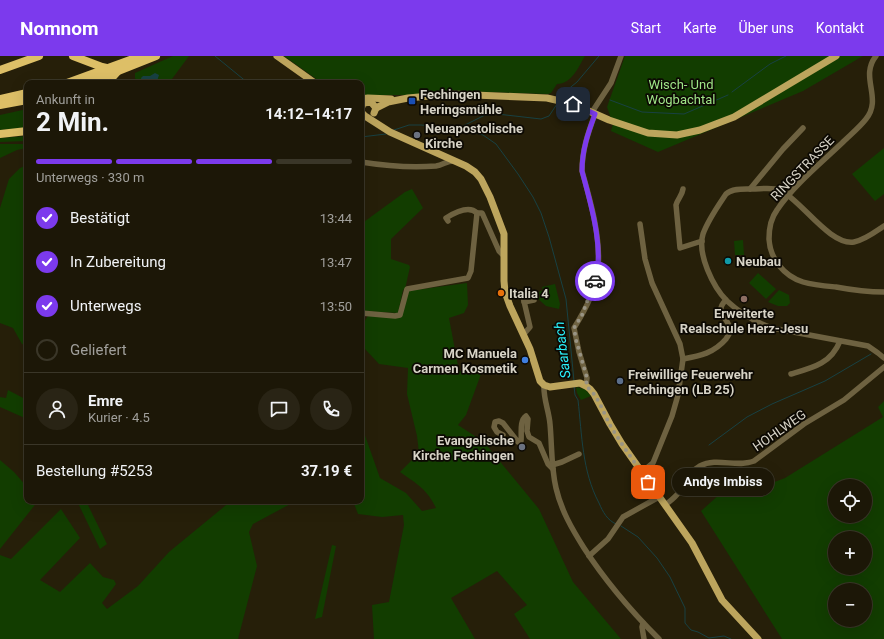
<!DOCTYPE html>
<html lang="de">
<head>
<meta charset="utf-8">
<style>
  :root { --surface:#1c1707; --page:#292415; --text:#f1f3f6; --muted:#a09f9b; --line:#3a3628; --accent:#7c3aed }
  body { margin:0; font-family:Roboto,sans-serif; background:var(--page); color:var(--text); height:100vh; display:flex; flex-direction:column; font-size:15px; white-space:nowrap }
  * { box-sizing:border-box; margin:0 }
  p { font-size:13px; color:var(--muted) }
  .icon { flex:none; width:22px; height:22px; fill:none; stroke:currentColor; stroke-width:2; stroke-linecap:round; stroke-linejoin:round }
  .map { position:relative; flex:1; overflow:hidden }
  .sheet { position:absolute; left:24px; top:24px; width:340px; height:424px; display:flex; flex-direction:column; background:var(--surface); border-radius:8px; box-shadow:0 4px 16px #0002,0 0 0 1px var(--line) }
  .sheet>* { flex:none }
  .tools { position:absolute; left:828px; top:423px; display:grid; gap:8px }
  .tools a { display:grid; place-items:center; width:44px; height:44px; border-radius:50%; background:var(--surface); box-shadow:0 4px 16px #0002,0 0 0 1px var(--line); font-size:20px }
  .pin { position:absolute; display:grid; place-items:center; width:34px; height:34px; color:#fff; margin:-17px; border-radius:8px; box-shadow:0 2px 6px #0006 }
  .courier { position:absolute; display:grid; place-items:center; width:40px; height:40px; margin:-20px; border:3px solid #7c3aed; border-radius:50%; background:#fff; color:#222; box-shadow:0 1px 5px #0007 }
  .bubble { position:absolute; height:28px; border-radius:14px; background:var(--surface); box-shadow:0 4px 16px #0002,0 0 0 1px var(--line); font-size:13px; font-weight:700; line-height:28px; text-align:center }
  .overview em { font-style:normal; font-weight:700 }
  .overview div { display:flex; flex-direction:column-reverse }
  .overview { display:flex; align-items:center; justify-content:space-between; height:68px; padding:0 12px }
  h1 { font-size:26px; font-weight:700; line-height:30px }
  .bar { display:grid; grid-template-columns:repeat(4,1fr); gap:6px 4px; align-content:center; height:48px; padding:0 12px }
  .bar i { height:5px; border-radius:3px; background:var(--line) }
  .bar .current { background:var(--accent) }
  .bar p { grid-column:span 4 }
  .line { display:flex; align-items:center; gap:10px; padding:0 12px; border-top:1px solid var(--line) }
  .line div { flex:1 }
  .round { display:grid; place-items:center; flex:none; width:42px; height:42px; border-radius:21px; background:var(--page) }
  ol { padding:0 12px; list-style:none }
  li { display:flex; align-items:center; gap:12px; height:44px }
  li p { margin-inline-start:auto }
  li .icon { padding:4px; border-radius:50%; background:var(--accent); color:#fff; stroke-width:4 }
  li:last-child { color:var(--muted) }
  li i { width:22px; height:22px; border:2px solid var(--line); border-radius:50% }
  header { display:flex; align-items:center; gap:24px; box-sizing:border-box; height:56px; padding:0 20px; background:var(--accent); color:#fff }
  header strong { font-size:19px }
  nav { display:flex; gap:22px; margin-inline-start:auto; font-size:14px }
  .map>svg:first-child { display:block }
</style>
</head>
<body>
<header>
<strong>Nomnom</strong>
<nav><a>Start</a><a>Karte</a><a>Über uns</a><a>Kontakt</a></nav>
</header>
<div class="map">
<svg width="884" height="583" viewBox="0 0 884 583">
  <rect width="100%" height="100%" fill="#261f09"/>
  <g fill="#123d00" fill-rule="evenodd">
    <polygon points="173,0 189,0 169,27 137,26 135,22 135,17"/>
    <path d="M284 0H585C579 10 572 28 557 28L551 37 548 38 457 35 407 39H361V27H322Z"/>
    <polygon points="625,0 863,0 803,35 658,96 611,75 613,68 607,51"/>
    <polygon points="27,53 27,72 0,74 0,59"/>
    <polygon points="27,80 27,85 0,86 0,82"/>
    <polygon points="0,88 27,88 27,92 17,94 0,102"/>
    <polygon points="884,92 884,138 875,145 852,118"/>
    <polygon points="27,109 27,290 22,288 13,272 0,267 0,152 9,123 20,112"/>
    <polygon points="412,133 423,152 391,183 391,203 409,209 410,211 405,233 403,234 398,257 361,255 361,168 405,136"/>
    <polygon points="743,184 744,199 735,199 734,185"/>
    <polygon points="758,217 776,233 766,243 749,227"/>
    <path d="M467 227 468 249 464 257 449 262 459 315 481 318 466 359 458 369 484 386 539 453 573 526 621 583H530L514 558 527 549 497 515 451 542 475 583H374L372 549 389 546 404 469 403 459 382 461 358 458 353 445H361V368L380 422 406 437 422 455 436 452C427 433 417 428 400 416L419 397 417 380 407 338 408 312 379 308 365 293H361V268H363L369 258 400 262 408 235Z"/>
    <polygon points="555,228 560,248 559,253 546,250 537,242 540,241 539,236 543,234 542,231"/>
    <polygon points="779,234 789,239 790,247 787,250 778,250 768,246"/>
    <polygon points="576,331 585,333 591,340 581,344 577,337"/>
    <polygon points="8,334 27,344 27,363 0,351 0,341 6,342"/>
    <path d="M884 345V583H782L701 455 721 437H745L785 422 883 361 878 351ZM835 430H865V460H835ZM835 482H865V512H835ZM835 534H865V564H835Z"/>
    <polygon points="0,404 14,416 27,431 27,445 38,445 0,493"/>
    <polygon points="77,445 86,445 107,488 100,493"/>
    <polygon points="231,445 296,445 253,468 249,476 257,510 238,583 0,583 0,499 11,503 61,453 80,482 40,524 60,536 90,507 103,521 114,524 116,528 102,547 107,553 138,530 169,496"/>
    <polygon points="332,489 336,490 322,561 315,563"/>
  </g>
  <polygon fill="#184143" points="155,17 159,19 157,25 149,27 142,26 141,22 143,20 150,20"/>
  <g fill="none" stroke-linecap="round" stroke-linejoin="round">
    <g stroke="#184143" stroke-width="1">
      <polyline points="215,0 248,27"/>
      <polyline points="732,36 770,8 786,0"/>
      <polyline points="561,39 577,26 599,0"/>
      <polyline points="610,44 642,56 684,58 728,39"/>
      <polyline points="459,72 485,59 497,58 541,63 549,60 557,48"/>
      <polyline points="394,74 409,69 421,69 459,72 483,79 496,88 518,118 533,141 541,157 549,181 566,243 574,325"/>
      <polyline points="361,81 386,78"/>
      <path d="M574 330 575 339 578 344C582 379 582 415 599 447 603 456 607 464 616 468"/>
      <polyline points="709,389 747,361 772,348 825,325 871,298"/>
      <polyline points="621,470 638,481 657,502 670,521 685,552 685,567 691,574 698,576 709,582 724,580 731,583"/>
    </g>
    <g stroke="#6e6241" stroke-width="5.5">
      <path d="M876 0C859 21 883 42 866 63 859 72 850 79 842 87 821 107 793 130 777 154 771 162 769 173 769 183 770 203 784 220 803 226 813 229 825 230 836 231 852 234 868 236 884 236"/>
      <polyline points="592,56 611,27 621,0"/>
      <path d="M361 106C386 110 411 112 436 110 443 109 447 105 453 105"/>
      <path d="M683 133C682 140 678 142 676 149L680 192 702 185"/>
      <polyline points="750,133 783,93 803,72"/>
      <path d="M448 165 446 162C454 157 469 149 477 157"/>
      <polyline points="640,168 645,203 652,227 680,288 683,303 678,339 672,360 653,407 642,416"/>
      <path d="M884 170C875 176 865 184 854 186 830 190 801 144 780 134 772 131 761 133 752 133 744 133 732 132 726 138 718 150 708 164 703 178 697 198 713 231 727 245 740 257 755 266 772 272L868 290 878 297 884 302"/>
      <polyline points="523,241 530,271 524,278"/>
      <polyline points="524,246 534,244"/>
      <polyline points="361,257 395,260 400,259 407,233 468,222 471,215 477,157 482,157 483,159 499,195 504,200"/>
      <path d="M683 303C700 300 714 297 726 283 727 281 730 278 730 275 731 263 712 257 726 244"/>
      <path d="M791 318C812 312 831 308 840 285"/>
      <path d="M544 329C543 342 549 355 550 368 552 389 551 411 556 432 561 454 572 473 584 492 606 526 631 555 659 583"/>
      <path d="M586 330 587 322 579 296 574 272C584 256 596 235 598 215 601 181 591 147 582 115 582 94 588 77 595 58"/>
      <path d="M503 379 497 376 494 371 495 366 499 365 503 367 518 386 521 385C522 378 519 365 526 360L528 363 527 375 529 381 539 387 548 408 553 413"/>
      <polyline points="552,409 562,406 579,398"/>
      <path d="M665 449C670 445 675 442 679 436 686 427 689 416 700 410 717 401 737 412 754 405L804 368 844 344 884 311"/>
      <polyline points="589,500 608,483 623,461 659,441"/>
      <polyline points="643,567 642,571 644,583"/>
    </g>
    <g stroke="#bda55d" stroke-width="7">
      <polyline points="277,0 315,27"/>
      <polyline points="361,43 368,42 391,43"/>
      <polyline points="361,52 364,47 371,46 376,52 374,57"/>
      <polyline points="376,52 388,46 408,42 451,38 547,42 573,48 609,64 648,77 677,79 700,74 734,61 836,0"/>
      <polyline points="361,56 365,60 390,76 466,110 475,116 481,123 490,141 504,178 504,225 505,236 510,250 530,293 540,325 544,329 550,331 580,327 586,330 590,333 594,338 610,368 622,388 692,487 722,544 758,583"/>
    </g>
    <g stroke="#ddbf67" stroke-width="8">
      <polyline points="73,0 102,11 111,13"/>
      <polyline points="0,14 39,0"/>
      <polyline points="107,27 117,16"/>
      <polyline points="0,43 27,37"/>
      <polyline points="0,49 27,44"/>
      <polyline points="0,78 27,75"/>
    </g>
    <g stroke="#ddbf67" stroke-width="8">
      <polyline points="67,27 141,0"/>
      <polyline points="88,27 156,0"/>
    </g>
  </g>
  <g fill="none" stroke-linecap="round" stroke-linejoin="round">
    <path stroke="#999484" stroke-width="4" stroke-dasharray="0 7.2" d="M595 225 582 259 574 272 576 284 587 322 586 330C598 339 603 356 610 369 622 389 635 407 648 426"/>
    <path stroke="#7c3aed" stroke-width="5" d="M573 48 595 58C588 77 582 94 582 115 590 146 605 193 595 225"/>
  </g>
  <rect fill="#1a4fb4" stroke="#0c0903" stroke-width="1.5" x="408" y="41" width="8" height="8" rx="2"/>
  <g fill="#6b7280" stroke="#0c0903" stroke-width="1.5">
    <circle cx="417" cy="79" r="4"/>
    <circle cx="522" cy="391" r="4"/>
  </g>
  <circle fill="#0f9aa8" stroke="#0c0903" stroke-width="1.5" cx="728" cy="205" r="4"/>
  <circle fill="#e8710a" stroke="#0c0903" stroke-width="1.5" cx="501" cy="237" r="4"/>
  <circle fill="#8d6e63" stroke="#0c0903" stroke-width="1.5" cx="744" cy="243" r="4"/>
  <circle fill="#3f7fe0" stroke="#0c0903" stroke-width="1.5" cx="525" cy="304" r="4"/>
  <circle fill="#5c6f8a" stroke="#0c0903" stroke-width="1.5" cx="620" cy="325" r="4"/>
  <g text-anchor="middle" stroke-width="3.5" stroke-linejoin="round" paint-order="stroke">
    <g font-size="13" fill="#9fe587" stroke="#0c0903">
      <text x="681" y="33">Wisch- Und<tspan x="681" dy="15">Wogbachtal</tspan></text>
    </g>
    <g font-size="13" font-weight="bold" fill="#d7d3c6" stroke="#0c0903" text-anchor="start">
      <text x="420" y="43">Fechingen<tspan x="420" dy="15">Heringsmühle</tspan></text>
      <text x="425" y="77">Neuapostolische<tspan x="425" dy="15">Kirche</tspan></text>
      <text x="736" y="210">Neubau</text>
      <text x="509" y="242">Italia 4</text>
      <text x="744" y="262" text-anchor="middle">Erweiterte<tspan x="744" dy="15">Realschule Herz-Jesu</tspan></text>
      <text x="517" y="302" text-anchor="end">MC Manuela<tspan x="517" dy="15">Carmen Kosmetik</tspan></text>
      <text x="628" y="323">Freiwillige Feuerwehr<tspan x="628" dy="15">Fechingen (LB 25)</tspan></text>
      <text x="514" y="389" text-anchor="end">Evangelische<tspan x="514" dy="15">Kirche Fechingen</tspan></text>
    </g>
    <g font-size="13" fill="#d7d3c6" stroke="#0c0903">
      <text transform="translate(802 112) rotate(-46)" y="5">RINGSTRASSE</text>
      <text transform="translate(779 374) rotate(-35)" y="5">HOHLWEG</text>
    </g>
    <g font-size="14" font-style="italic" fill="#2af1fa" stroke="#0c0903">
      <text transform="translate(562 294) rotate(-97)" y="5">Saarbach</text>
    </g>
  </g>
</svg>
<div class="tools">
<a><svg class="icon" aria-label="locate" viewBox="0 0 24 24"><circle cx="12" cy="12" r="6"/><path d="M12 2v4M12 18v4M2 12h4M18 12h4"/></svg></a>
<a>+</a>
<a>−</a>
</div>
<div class="pin" style="left:648px;top:426px;background:#ea580c"><svg class="icon" aria-label="bag" viewBox="0 0 24 24"><path d="M5 8h14l-1 12H6zM9 8a3 3 0 0 1 6 0"/></svg></div>
<div class="pin" style="left:573px;top:48px;background:#1f2937"><svg class="icon" aria-label="home" viewBox="0 0 24 24"><path d="M3 11l9-7 9 7M6 9v11h12V9"/></svg></div>
<div class="courier" style="left:595px;top:225px"><svg class="icon" aria-label="car" viewBox="0 0 24 24"><path d="M5 17H2v-5l4-1 3-4h7l3 4 3 1v5h-3M9 17h6M6 11h13"/><circle cx="7" cy="17" r="2"/><circle cx="17" cy="17" r="2"/></svg></div>
<div class="bubble" style="left:672px;top:412px;width:102px">Andys Imbiss</div>
<section class="sheet">
<div class="overview"><div><h1>2 Min.</h1><p>Ankunft in</p></div><em>14:12–14:17</em></div>
<div class="bar"><i class="current"></i><i class="current"></i><i class="current"></i><i></i><p>Unterwegs · 330 m</p></div>
<ol>
<li><svg class="icon" aria-label="check" viewBox="0 0 24 24"><path d="M5 12l5 5 9-10"/></svg>Bestätigt<p>13:44</p></li>
<li><svg class="icon" aria-label="check" viewBox="0 0 24 24"><path d="M5 12l5 5 9-10"/></svg>In Zubereitung<p>13:47</p></li>
<li><svg class="icon" aria-label="check" viewBox="0 0 24 24"><path d="M5 12l5 5 9-10"/></svg>Unterwegs<p>13:50</p></li>
<li><i></i>Geliefert</li>
</ol>
<div class="line" style="height:72px"><a class="round"><svg class="icon" aria-label="person" viewBox="0 0 24 24"><circle cx="12" cy="8" r="4"/><path d="M4 21q1-7 8-7t8 7"/></svg></a><div><b>Emre</b><p>Kurier · 4.5</p></div><a class="round"><svg class="icon" aria-label="chat" viewBox="0 0 24 24"><path d="M4 5h16v11H9l-5 4z"/></svg></a><a class="round"><svg class="icon" aria-label="phone" viewBox="0 0 24 24"><path d="M5 4h4l2 5-3 2q2 4 5 5l2-3 5 2v4C11 20 4 13 5 4z"/></svg></a></div>
<div class="line" style="height:52px"><div>Bestellung #5253</div><b>37.19 €</b></div>
</section>
</div>
</body>
</html>
